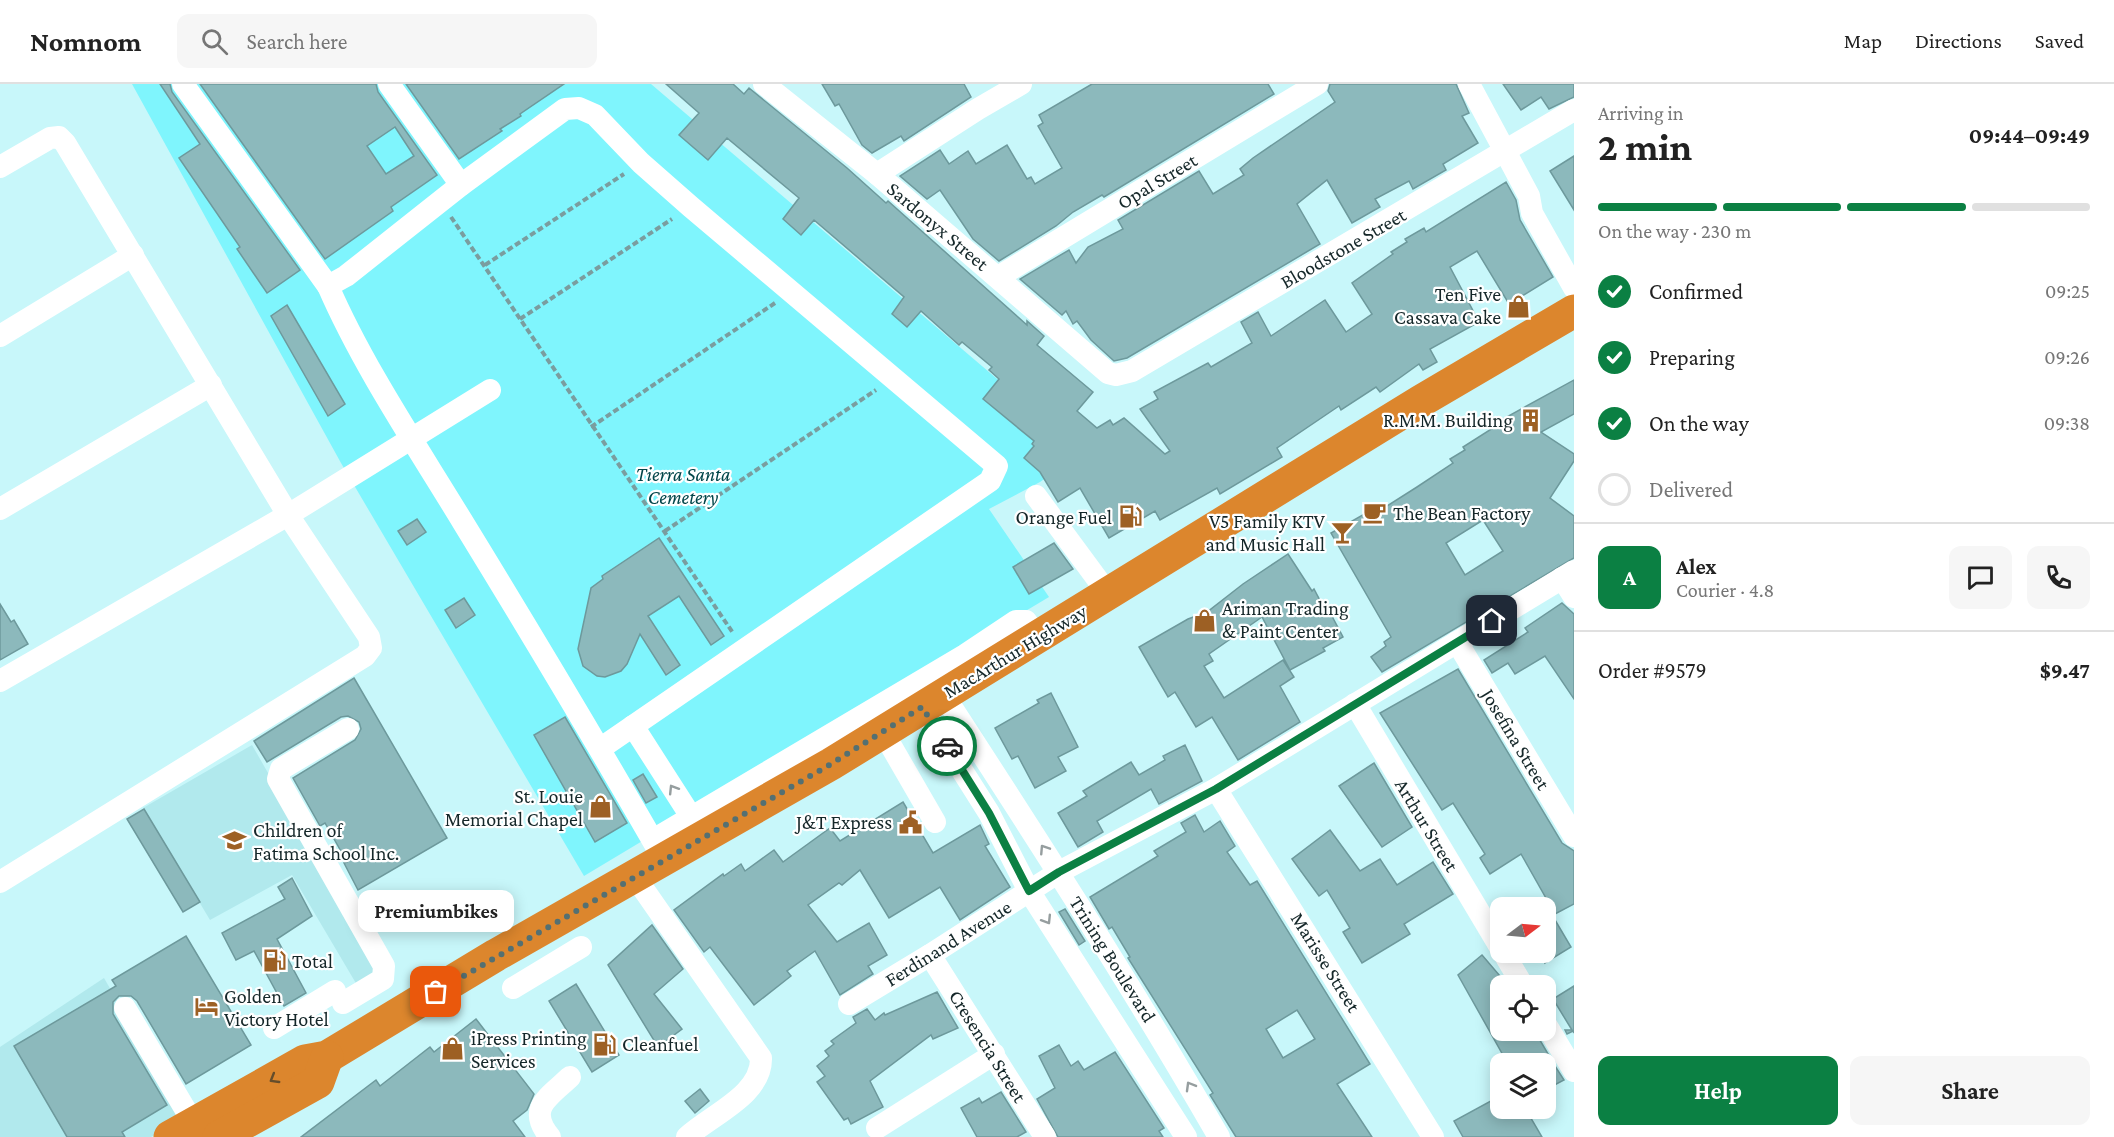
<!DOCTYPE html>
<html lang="en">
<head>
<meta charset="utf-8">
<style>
  :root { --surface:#fff; --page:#f6f6f6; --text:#222; --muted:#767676; --line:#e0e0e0; --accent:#0b8043 }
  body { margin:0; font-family:"Crimson Pro",serif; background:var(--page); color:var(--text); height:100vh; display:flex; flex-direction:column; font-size:22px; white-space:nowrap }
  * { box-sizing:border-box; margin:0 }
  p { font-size:20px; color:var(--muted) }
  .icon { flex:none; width:33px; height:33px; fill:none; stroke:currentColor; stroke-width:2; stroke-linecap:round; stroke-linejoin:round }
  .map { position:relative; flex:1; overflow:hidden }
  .drawer { display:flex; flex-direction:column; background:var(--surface); width:540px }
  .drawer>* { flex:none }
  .needle { width:39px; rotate:74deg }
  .buttons { position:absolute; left:1490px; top:813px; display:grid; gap:12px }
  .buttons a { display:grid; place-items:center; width:66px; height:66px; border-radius:12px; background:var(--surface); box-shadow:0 3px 15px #0003; font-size:30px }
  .pin { position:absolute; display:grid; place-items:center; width:51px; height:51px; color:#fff; margin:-26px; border-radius:12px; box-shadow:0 3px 9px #0006 }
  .courier { position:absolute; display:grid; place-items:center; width:60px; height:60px; margin:-30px; border:4px solid #0b8043; border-radius:50%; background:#fff; color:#222; box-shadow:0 2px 8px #0007 }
  .bubble { position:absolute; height:42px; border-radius:12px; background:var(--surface); box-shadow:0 3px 15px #0003; font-size:20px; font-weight:700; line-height:42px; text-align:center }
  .overview em { font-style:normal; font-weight:700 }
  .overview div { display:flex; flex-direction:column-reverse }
  .overview { display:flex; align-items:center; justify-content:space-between; height:102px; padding:0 24px }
  h1 { font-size:39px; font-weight:700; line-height:45px }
  .bar { display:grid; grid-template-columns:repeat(4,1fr); gap:9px 6px; align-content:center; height:72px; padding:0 24px }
  .bar i { height:8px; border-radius:4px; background:var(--line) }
  .bar .current { background:var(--accent) }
  .bar p { grid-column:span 4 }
  .line { display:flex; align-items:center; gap:15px; padding:0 24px; border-top:2px solid var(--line) }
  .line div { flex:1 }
  .round { display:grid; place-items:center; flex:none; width:63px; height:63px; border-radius:12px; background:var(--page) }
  ol { padding:0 24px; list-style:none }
  li { display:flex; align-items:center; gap:18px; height:66px }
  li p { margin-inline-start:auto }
  li .icon { padding:6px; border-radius:50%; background:var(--accent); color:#fff; stroke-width:4 }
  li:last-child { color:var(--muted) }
  li i { width:33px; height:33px; border:3px solid var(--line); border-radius:50% }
  .primary-button { display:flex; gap:12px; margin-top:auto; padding:12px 24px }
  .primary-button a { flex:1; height:69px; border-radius:12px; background:var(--accent); color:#fff; font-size:24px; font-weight:700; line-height:69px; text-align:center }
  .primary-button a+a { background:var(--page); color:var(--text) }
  header { display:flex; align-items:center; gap:36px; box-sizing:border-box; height:84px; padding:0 30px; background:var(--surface); border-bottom:2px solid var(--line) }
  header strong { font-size:28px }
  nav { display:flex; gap:33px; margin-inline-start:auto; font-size:21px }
  .search { width:420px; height:54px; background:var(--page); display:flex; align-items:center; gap:15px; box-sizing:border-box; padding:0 21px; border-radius:12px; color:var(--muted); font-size:22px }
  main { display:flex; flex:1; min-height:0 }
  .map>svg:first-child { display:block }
</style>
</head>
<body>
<header>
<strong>Nomnom</strong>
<div class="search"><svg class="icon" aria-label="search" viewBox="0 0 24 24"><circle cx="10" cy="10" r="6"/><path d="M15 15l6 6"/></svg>Search here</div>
<nav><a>Map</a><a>Directions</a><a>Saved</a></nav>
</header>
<main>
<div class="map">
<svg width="1574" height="1053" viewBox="0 0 1574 1053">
  <rect width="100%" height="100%" fill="#c8f7fa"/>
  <g fill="#b1e9ed">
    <polygon points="252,661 381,886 357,901 292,791 210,836 143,724"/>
    <polygon points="104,894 184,1033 151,1053 0,1053 0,963"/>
  </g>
  <polygon fill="#7ff5fd" points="132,0 651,0 1083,368 1040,398 989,425 1049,513 584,792 341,379"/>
  <g fill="#8cb9bc" stroke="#6d999c" stroke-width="1.5" fill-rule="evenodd">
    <polygon points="160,0 170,0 172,8 300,186 267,209 237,165 240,163 179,74 200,60"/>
    <path d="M200 0H376L378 8 437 91 391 123 393 127 325 175ZM395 43 414 72 386 90 367 62Z"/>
    <polygon points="406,0 564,0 520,30 521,32 500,45 502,47 459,75"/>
    <polygon points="666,0 733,0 744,10 749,4 847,84 886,119 888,117 1027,241 1027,237 1044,252 1037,261 1093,308 1077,327 1097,344 1110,336 1113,341 1124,334 1165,370 1170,367 1140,325 1158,315 1154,308 1208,279 1211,283 1252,259 1241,238 1258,228 1271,252 1325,216 1346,248 1372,230 1352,199 1393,170 1391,168 1407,158 1405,155 1424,144 1426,148 1506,98 1516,116 1520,136 1553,193 1509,220 1477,167 1450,183 1479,238 1430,265 1437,278 1423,286 1419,280 1380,308 1376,303 1341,326 1339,322 1277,364 1282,373 1220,410 1217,404 1160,436 1155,427 1109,454 1080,404 1058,418 1040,388 1024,374 1034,362 1032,360 1034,357 983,315 999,295 989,286 992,283 962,258 959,261 921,227 907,243 892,230 904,213 814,136 801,151 783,135 799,114 727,54 708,76 679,51 699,29"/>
    <polygon points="822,0 964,0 971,13 904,57 901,52 872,69 862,61 839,20 835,22"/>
    <polygon points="1092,0 1268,0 1274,10 1104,113 1102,111 1073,128 1056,142 999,177 973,155 940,106 927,115 900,92 940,66 949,80 968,67 976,80 1007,61 1027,95 1031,93 1035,100 1062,84 1038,42 1043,39 1039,31"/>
    <polygon points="1330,0 1456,0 1469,29 1462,32 1478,59 1443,80 1446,86 1413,105 1409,97 1375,115 1380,123 1352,139 1327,96 1297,120 1320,160 1127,274 1114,277 1091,256 1077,237 1073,240 1066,227 1062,231 1020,195 1069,166 1076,179 1088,163 1123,145 1118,136 1199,87 1213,110 1244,91 1240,85 1253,74 1335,18 1328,7"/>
    <polygon points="1503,0 1574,0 1574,13 1549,25 1541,13 1521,26"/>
    <polygon points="1574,72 1574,126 1550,87"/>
    <polygon points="287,221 345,320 328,332 271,232"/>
    <path d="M1574 296V330L1541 348 1574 370V377L1550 414 1574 432V474L1382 588 1371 573 1386 562 1384 558 1391 553 1331 449 1382 420 1384 424 1417 403 1453 379 1450 375 1465 366 1463 363 1504 337 1503 335ZM1483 436 1503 467 1465 491 1446 459Z"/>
    <polygon points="417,435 426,448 407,461 398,447"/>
    <polygon points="659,454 724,552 711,561 679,512 648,532 680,581 666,591 640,550 627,580 621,587 605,593 597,592 583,582 578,565 591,504 603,495 602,492"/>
    <polygon points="1054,459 1073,485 1029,510 1013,483"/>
    <polygon points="1288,470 1312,507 1314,505 1324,524 1327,523 1343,553 1323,564 1325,567 1290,586 1262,533 1209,570 1213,577 1204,582 1224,614 1283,576 1294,593 1280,602 1300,638 1238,676 1212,633 1196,643 1175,608 1168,613 1139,563 1188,535 1207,528 1243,500"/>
    <polygon points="464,514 475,531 456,544 445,526"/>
    <polygon points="1562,519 1574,530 1574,615 1545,572 1515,590 1508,579 1492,589 1484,576 1528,548 1525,544"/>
    <polygon points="0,520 11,538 14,536 28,560 0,576"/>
    <polygon points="1458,585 1562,759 1574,767 1574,820 1555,830 1521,770 1490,790 1480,774 1485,770 1453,719 1442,726 1380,629"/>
    <polygon points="354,594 447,754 358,806 344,779 347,778 325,739 320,742 293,694 355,656 361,645 359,638 348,632 341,633 267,678 254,657"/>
    <polygon points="1051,609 1078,663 1058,673 1066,687 1035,704 1018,672 1012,675 995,644 1039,619 1037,616"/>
    <polygon points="565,633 627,739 595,758 534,651"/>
    <polygon points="1185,661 1202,697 1159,720 1151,705 1097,737 1103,748 1078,763 1058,729 1087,712 1083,707 1131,678 1139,691 1165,676 1163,672"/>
    <polygon points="1374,679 1412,743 1382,763 1339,702"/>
    <polygon points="643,690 657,713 646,719 633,696"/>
    <polygon points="903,718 933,769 980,741 989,760 985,762 1010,803 960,836 940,803 889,834 860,786 842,801 839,799 808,821 837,858 869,839 887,871 868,882 873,890 840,911 815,867 787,887 791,892 754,921 710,863 704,868 674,826 723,790 724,792 741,780 745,787 774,766 783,778 830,744 840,757"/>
    <polygon points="144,725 200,818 183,828 127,735"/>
    <path d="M1195 731 1204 748 1220 737 1235 762 1227 768 1250 801 1257 797 1370 980 1337 1000 1372 1053H1236L1210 1011 1213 1009 1128 874 1130 873 1112 843 1109 845 1090 813 1158 772 1154 767 1186 748 1181 739ZM1297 926 1315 955 1283 974 1266 945Z"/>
    <polygon points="1330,746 1360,787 1380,775 1397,801 1433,778 1453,810 1404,840 1410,850 1362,879 1343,848 1350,844 1327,806 1319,812 1292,775"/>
    <polygon points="292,794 312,832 277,855 306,909 284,922 254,867 236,876 222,849 285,815 278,803"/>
    <polygon points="1545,819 1571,863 1545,879"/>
    <polygon points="1065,825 1085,857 1079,861 1059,828"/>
    <polygon points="652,841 683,885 654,910 682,945 658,963 608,881"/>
    <polygon points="186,852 251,961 186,1000 137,917 131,912 119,912 113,918 113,930 167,1021 122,1048 125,1053 67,1053 14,962 116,902 112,896"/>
    <polygon points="1482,871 1500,892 1500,946 1534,946 1554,980 1508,980 1458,891"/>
    <polygon points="576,900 619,971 592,988 549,917"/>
    <polygon points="1574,902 1574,949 1573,947 1567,950 1565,946 1572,946 1553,915"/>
    <polygon points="937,908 958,944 933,955 931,951 870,997 883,1023 851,1040 848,1034 844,1036 817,998 825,992 817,982 829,972 825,967 834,960 831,957 856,939 853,933 867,925 875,936 884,929 885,931"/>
    <polygon points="476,935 534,1010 527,1026 513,1037 525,1053 301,1053 376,996 380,1002 430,963 434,968"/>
    <polygon points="1059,961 1071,982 1078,977 1084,986 1115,968 1164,1044 1159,1047 1163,1053 1058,1053 1037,1015 1055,1004 1039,972"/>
    <polygon points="1555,982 1564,996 1545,1006 1545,988"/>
    <polygon points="700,1005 709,1017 695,1029 685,1017"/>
    <polygon points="1001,1008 1026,1048 1017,1053 977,1053 961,1024 979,1014 982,1019"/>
    <polygon points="1500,1012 1500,1024 1525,1024 1542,1053 1463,1053 1454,1037"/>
  </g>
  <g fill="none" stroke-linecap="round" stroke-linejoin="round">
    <g stroke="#7a9d9f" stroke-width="4" stroke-dasharray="6 3" stroke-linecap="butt">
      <polyline points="451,133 733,549"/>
      <polyline points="485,181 624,90"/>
      <polyline points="520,235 672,135"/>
      <polyline points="591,343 775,219"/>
      <polyline points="665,447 876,306"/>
    </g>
    <g stroke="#fff" stroke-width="22">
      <polyline points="183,0 328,202"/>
      <polyline points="389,0 461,101"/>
      <polyline points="764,0 877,90 1108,289 1116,291 1132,287 1574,26"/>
      <polyline points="1469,0 1529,112 1532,129 1574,204"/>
      <polyline points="0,83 50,54 59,53 65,59 288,431 369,553 371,564 365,572 0,798"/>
      <polyline points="877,90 978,25 1021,0"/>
      <polyline points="998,193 1317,0"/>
      <polyline points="0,252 133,171"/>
      <polyline points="1036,412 1109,511"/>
      <polyline points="0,425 211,301"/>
      <polyline points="1562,494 1574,513"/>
      <polyline points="1457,558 1574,752"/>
      <polyline points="0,597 288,431 490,306"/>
      <path d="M943 610C1038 756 1132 902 1219 1053"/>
      <polyline points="1355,620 1500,863"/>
      <polyline points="922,623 989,729 1029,807 1186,1053"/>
      <polyline points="633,642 699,745"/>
      <polyline points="883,648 935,738"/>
      <path d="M601 664 990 397 997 382 691 123 641 79 595 31 579 24 565 25 461 101 346 192 328 202C363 283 418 364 464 440 532 551 599 663 664 776"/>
      <polyline points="1216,705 1433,1053"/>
      <polyline points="653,756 965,571 1016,537 1026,537 1037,553"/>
      <path d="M635 793 761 974C762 1011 712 1030 687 1053"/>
      <polyline points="1503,868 1523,902"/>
      <polyline points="930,871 1045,1053"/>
      <polyline points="513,904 581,863"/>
      <polyline points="343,919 383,895 384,882 278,695 281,685 348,645"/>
      <polyline points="849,920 930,871 1059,788 1216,705 1574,487"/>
      <polyline points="125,924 194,1040"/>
      <polyline points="1545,939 1574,987"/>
      <polyline points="274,944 335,907"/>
      <polyline points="877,1044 994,970"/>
      <path d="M550 1053C526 1024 549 1013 570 993"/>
    </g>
    <g stroke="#dc862d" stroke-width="33">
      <polyline points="170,1053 305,977 327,973 496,871 831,680 1421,317 1574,227"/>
      <polyline points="219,1053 318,998 327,973"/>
    </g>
  </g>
  <defs><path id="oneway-chevron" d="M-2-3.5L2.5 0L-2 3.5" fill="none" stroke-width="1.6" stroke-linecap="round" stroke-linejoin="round" transform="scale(1.5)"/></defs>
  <g stroke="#969e9f">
    <use href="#oneway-chevron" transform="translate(673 705) rotate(-122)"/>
    <use href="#oneway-chevron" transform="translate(1044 765) rotate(-123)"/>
    <use href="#oneway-chevron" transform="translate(1047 836) rotate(58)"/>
    <use href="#oneway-chevron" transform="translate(1190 1002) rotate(-120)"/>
  </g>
  <use stroke="#654d2b" href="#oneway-chevron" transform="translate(274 995) rotate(149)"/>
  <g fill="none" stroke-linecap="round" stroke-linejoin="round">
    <polyline stroke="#547072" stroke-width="6" stroke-dasharray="0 10.8" points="436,908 831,680 922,623 947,662"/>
    <polyline stroke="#0b8043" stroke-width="8" points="947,662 989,729 1029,807 1059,788 1216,705 1492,537"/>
  </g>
  <defs>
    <symbol id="shop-bare" viewBox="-9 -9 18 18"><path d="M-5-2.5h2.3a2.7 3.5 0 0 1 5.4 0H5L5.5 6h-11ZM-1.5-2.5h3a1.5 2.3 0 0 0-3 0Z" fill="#9d6024" stroke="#fff" stroke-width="2.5" paint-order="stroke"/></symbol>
    <symbol id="building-bare" viewBox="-9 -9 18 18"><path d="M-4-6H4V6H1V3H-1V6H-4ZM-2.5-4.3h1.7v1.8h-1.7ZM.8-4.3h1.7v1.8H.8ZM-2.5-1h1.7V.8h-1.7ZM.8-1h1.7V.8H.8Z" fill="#9d6024" stroke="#fff" stroke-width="2.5" paint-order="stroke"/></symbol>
    <symbol id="cafe-bare" viewBox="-9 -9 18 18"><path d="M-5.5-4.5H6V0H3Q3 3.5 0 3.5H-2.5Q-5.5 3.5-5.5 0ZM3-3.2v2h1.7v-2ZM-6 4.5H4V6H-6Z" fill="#9d6024" stroke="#fff" stroke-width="2.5" paint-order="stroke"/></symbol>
    <symbol id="fuel-bare" viewBox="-9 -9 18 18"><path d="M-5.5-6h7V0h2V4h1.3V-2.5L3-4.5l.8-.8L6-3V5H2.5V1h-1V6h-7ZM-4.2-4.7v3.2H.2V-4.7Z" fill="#9d6024" stroke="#fff" stroke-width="2.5" paint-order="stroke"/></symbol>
    <symbol id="bar-bare" viewBox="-9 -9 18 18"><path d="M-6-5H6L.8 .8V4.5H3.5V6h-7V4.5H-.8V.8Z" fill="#9d6024" stroke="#fff" stroke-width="2.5" paint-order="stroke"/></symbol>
    <symbol id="civic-bare" viewBox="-9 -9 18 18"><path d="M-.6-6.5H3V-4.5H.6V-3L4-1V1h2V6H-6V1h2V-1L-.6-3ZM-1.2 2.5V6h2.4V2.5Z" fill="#9d6024" stroke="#fff" stroke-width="2.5" paint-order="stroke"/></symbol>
    <symbol id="school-bare" viewBox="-9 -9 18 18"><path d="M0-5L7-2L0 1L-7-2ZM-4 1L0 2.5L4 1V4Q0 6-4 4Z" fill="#9d6024" stroke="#fff" stroke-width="2.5" paint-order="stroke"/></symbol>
    <symbol id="hotel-bare" viewBox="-9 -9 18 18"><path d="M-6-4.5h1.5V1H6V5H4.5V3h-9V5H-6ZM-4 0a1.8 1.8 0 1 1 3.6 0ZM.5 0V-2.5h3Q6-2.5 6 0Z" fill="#9d6024" stroke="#fff" stroke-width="2.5" paint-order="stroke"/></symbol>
  </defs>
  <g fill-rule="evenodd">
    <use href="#shop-bare" x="1502" y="206" width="33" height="33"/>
    <use href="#building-bare" x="1514" y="320" width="33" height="33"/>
    <use href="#cafe-bare" x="1358" y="412" width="33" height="33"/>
    <use href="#fuel-bare" x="1114" y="416" width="33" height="33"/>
    <use href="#bar-bare" x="1326" y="432" width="33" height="33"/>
    <use href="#shop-bare" x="1188" y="520" width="33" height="33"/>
    <use href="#shop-bare" x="584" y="706" width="33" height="33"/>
    <use href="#civic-bare" x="894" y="722" width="33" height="33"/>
    <use href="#school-bare" x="218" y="740" width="33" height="33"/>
    <use href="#fuel-bare" x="258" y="860" width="33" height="33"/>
    <use href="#hotel-bare" x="190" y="906" width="33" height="33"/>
    <use href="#fuel-bare" x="588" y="944" width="33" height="33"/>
    <use href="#shop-bare" x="436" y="948" width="33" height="33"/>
  </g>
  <g text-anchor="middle" stroke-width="4.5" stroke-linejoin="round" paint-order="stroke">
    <g font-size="20" fill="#152729" stroke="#fff">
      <text transform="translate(1157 97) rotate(-31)" y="7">Opal Street</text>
      <text transform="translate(938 142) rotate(40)" y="7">Sardonyx Street</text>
      <text transform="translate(1343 164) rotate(-30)" y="7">Bloodstone Street</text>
      <text transform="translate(1015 567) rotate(-31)" y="7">MacArthur Highway</text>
      <text transform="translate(1516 655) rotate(59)" y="7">Josefina Street</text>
      <text transform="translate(1427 741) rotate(59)" y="7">Arthur Street</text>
      <text transform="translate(948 859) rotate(-32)" y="7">Ferdinand Avenue</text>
      <text transform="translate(1113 875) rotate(58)" y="7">Trining Boulevard</text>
      <text transform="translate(1326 878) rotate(58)" y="7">Marisse Street</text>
      <text transform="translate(988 962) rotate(58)" y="7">Cresencia Street</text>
    </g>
    <g font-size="20" fill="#152729" stroke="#fff" text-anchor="start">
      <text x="1501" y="217" text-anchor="end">Ten Five<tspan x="1501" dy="23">Cassava Cake</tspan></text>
      <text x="1513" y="343" text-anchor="end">R.M.M. Building</text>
      <text x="1393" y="436">The Bean Factory</text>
      <text x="1112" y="440" text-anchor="end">Orange Fuel</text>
      <text x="1325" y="444" text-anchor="end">V5 Family KTV<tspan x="1325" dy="23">and Music Hall</tspan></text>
      <text x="1222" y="531">Ariman Trading<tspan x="1222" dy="23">&amp; Paint Center</tspan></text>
      <text x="583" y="719" text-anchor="end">St. Louie<tspan x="583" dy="23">Memorial Chapel</tspan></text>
      <text x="892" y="745" text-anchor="end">J&amp;T Express</text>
      <text x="253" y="753">Children of<tspan x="253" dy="23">Fatima School Inc.</tspan></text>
      <text x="292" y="884">Total</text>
      <text x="224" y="919">Golden<tspan x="224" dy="23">Victory Hotel</tspan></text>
      <text x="471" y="961">iPress Printing<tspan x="471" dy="23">Services</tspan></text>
      <text x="622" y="967">Cleanfuel</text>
    </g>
    <g font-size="20" font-style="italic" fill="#004549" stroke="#fff">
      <text x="683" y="397">Tierra Santa<tspan x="683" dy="23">Cemetery</tspan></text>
    </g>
  </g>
</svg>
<div class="buttons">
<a><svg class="needle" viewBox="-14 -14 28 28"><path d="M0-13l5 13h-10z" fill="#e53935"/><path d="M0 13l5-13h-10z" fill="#767676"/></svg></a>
<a><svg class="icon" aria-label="locate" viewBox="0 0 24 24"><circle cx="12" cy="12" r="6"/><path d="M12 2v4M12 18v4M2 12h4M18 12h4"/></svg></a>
<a><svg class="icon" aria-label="layers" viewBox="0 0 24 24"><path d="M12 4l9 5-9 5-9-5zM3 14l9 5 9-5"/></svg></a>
</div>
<div class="pin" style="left:436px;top:908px;background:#ea580c"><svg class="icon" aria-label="bag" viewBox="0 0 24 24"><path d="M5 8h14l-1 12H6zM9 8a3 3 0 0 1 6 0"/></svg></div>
<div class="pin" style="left:1492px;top:537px;background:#1f2937"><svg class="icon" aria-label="home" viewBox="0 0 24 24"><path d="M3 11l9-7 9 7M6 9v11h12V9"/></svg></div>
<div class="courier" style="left:947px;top:662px"><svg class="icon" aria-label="car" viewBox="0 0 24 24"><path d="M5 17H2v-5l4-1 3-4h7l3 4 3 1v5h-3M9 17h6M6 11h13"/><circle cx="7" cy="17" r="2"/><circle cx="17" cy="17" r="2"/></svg></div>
<div class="bubble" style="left:358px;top:806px;width:156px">Premiumbikes</div>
</div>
<section class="drawer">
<div class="overview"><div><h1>2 min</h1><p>Arriving in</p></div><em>09:44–09:49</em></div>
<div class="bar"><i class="current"></i><i class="current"></i><i class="current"></i><i></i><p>On the way · 230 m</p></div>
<ol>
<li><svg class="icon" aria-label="check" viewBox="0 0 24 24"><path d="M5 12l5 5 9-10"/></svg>Confirmed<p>09:25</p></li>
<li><svg class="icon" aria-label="check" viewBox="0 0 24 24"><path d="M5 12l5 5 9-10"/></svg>Preparing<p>09:26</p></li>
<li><svg class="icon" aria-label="check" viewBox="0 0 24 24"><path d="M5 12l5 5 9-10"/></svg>On the way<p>09:38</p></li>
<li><i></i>Delivered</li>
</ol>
<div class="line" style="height:108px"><b class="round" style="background:var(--accent);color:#fff">A</b><div><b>Alex</b><p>Courier · 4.8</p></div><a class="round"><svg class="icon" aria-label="chat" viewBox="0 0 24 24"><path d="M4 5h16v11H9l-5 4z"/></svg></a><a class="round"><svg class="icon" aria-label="phone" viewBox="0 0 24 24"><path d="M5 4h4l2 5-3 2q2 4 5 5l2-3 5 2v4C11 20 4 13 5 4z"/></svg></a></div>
<div class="line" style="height:78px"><div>Order #9579</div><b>$9.47</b></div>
<div class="primary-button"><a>Help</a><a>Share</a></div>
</section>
</main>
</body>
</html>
